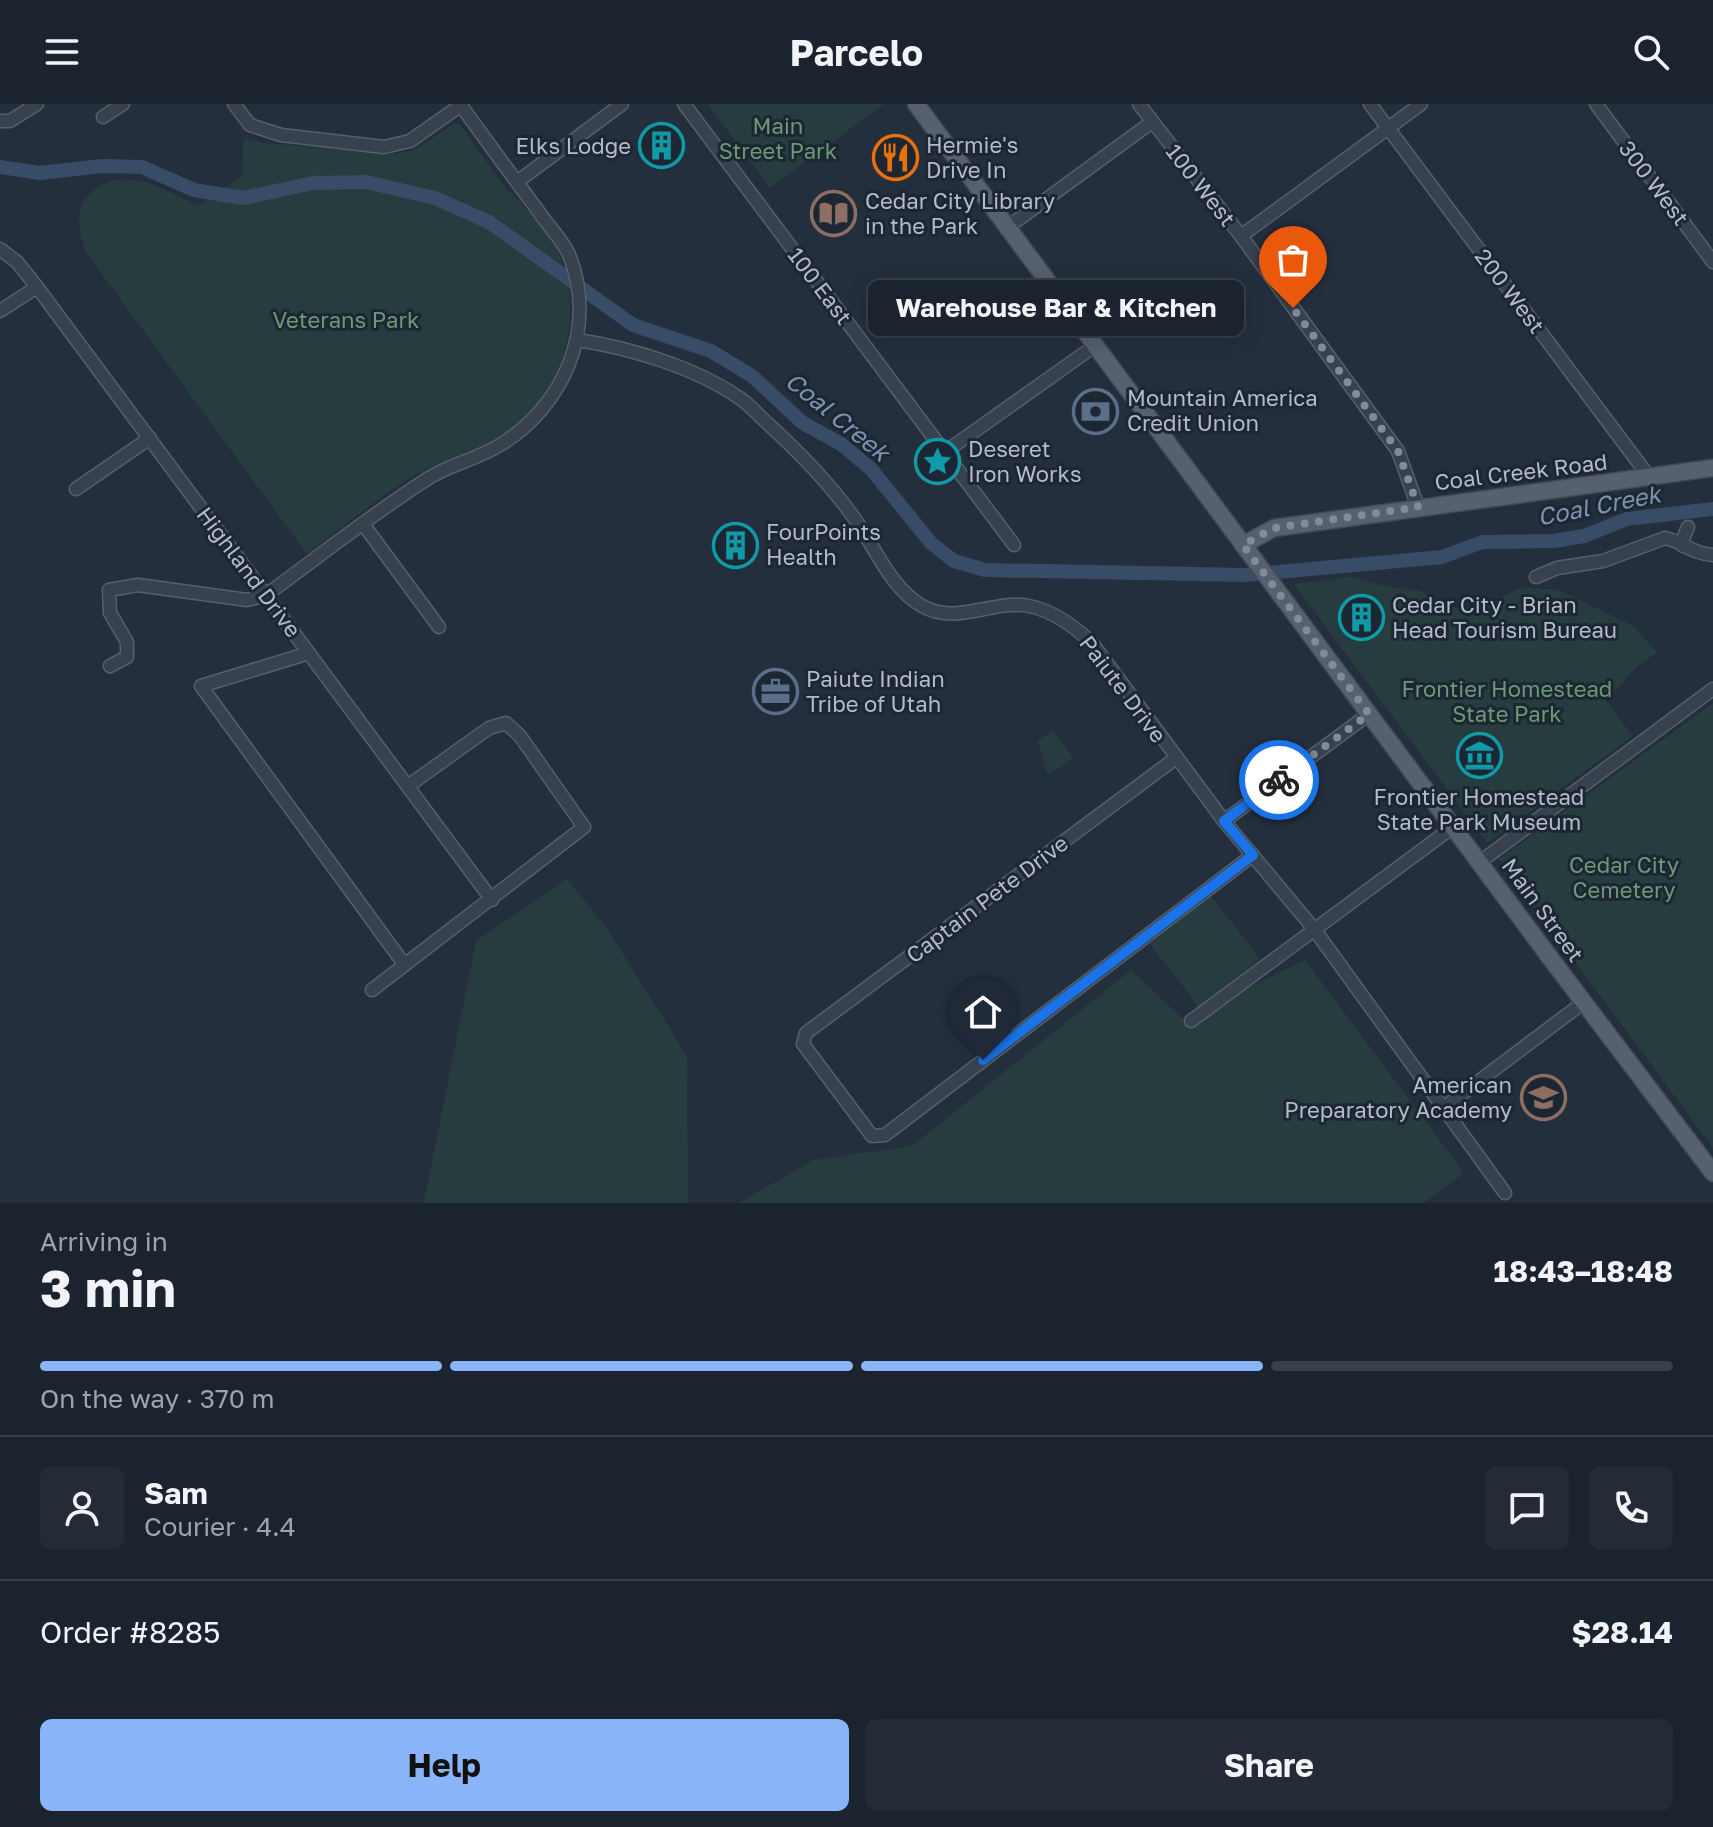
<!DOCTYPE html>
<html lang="en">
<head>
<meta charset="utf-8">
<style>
  :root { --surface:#1b232e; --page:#242b36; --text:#f1f3f6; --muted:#a0a4aa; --line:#39404a; --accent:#8ab4f8 }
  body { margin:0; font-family:"Golos Text",sans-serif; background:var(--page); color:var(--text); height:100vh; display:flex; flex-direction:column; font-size:30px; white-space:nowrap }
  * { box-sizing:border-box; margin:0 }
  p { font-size:26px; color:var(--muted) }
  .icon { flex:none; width:44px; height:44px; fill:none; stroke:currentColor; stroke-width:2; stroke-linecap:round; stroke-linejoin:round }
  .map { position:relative; height:1099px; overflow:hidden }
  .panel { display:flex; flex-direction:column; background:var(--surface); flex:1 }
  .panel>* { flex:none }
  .pin { position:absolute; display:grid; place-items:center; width:68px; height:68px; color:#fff; margin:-82px -34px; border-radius:50% 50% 50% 0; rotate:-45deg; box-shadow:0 0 8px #0007 }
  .pin .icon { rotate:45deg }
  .courier { position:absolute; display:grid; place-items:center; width:80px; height:80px; margin:-40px; border:6px solid #1a73e8; border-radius:50%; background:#fff; color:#222; box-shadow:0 2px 10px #0007 }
  .bubble { position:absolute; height:56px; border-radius:12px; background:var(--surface); box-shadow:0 4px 20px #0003,0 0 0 2px var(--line); font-size:26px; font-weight:700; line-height:56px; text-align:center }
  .head em { font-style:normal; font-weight:700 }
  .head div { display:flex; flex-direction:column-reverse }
  .head { display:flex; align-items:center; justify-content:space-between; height:136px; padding:0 40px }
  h1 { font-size:52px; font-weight:700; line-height:60px }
  .bar { display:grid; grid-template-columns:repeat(4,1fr); gap:12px 8px; align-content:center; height:96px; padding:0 40px }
  .bar i { height:10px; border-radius:6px; background:var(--line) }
  .bar .selected { background:var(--accent) }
  .bar p { grid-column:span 4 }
  .line { display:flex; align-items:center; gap:20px; padding:0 40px; border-top:2px solid var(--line) }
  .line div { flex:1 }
  .round { display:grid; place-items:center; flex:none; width:84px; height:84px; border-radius:12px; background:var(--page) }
  .action { display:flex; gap:16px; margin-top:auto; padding:16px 40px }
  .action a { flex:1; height:92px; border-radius:12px; background:var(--accent); color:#111; font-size:32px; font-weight:700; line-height:92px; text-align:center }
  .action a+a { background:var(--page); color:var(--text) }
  header { display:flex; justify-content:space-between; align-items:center; height:104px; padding:0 40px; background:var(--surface); font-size:36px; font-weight:700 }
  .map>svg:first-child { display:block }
</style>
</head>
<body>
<header><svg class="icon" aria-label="menu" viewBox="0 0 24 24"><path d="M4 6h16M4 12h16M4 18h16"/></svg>Parcelo<svg class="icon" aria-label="search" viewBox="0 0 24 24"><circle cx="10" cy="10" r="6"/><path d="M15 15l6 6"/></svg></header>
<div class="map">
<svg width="1713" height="1099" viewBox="0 0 1713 1099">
  <rect width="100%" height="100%" fill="#242f3e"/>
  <g fill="#263c3f">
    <polygon points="708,0 884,0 770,84"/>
    <path d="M455 19 461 22C475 41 489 62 504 81 519 100 539 115 552 136 589 198 567 286 510 328 481 349 445 353 415 371 377 394 342 424 307 450L85 147C79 126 73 104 92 88 125 59 165 86 198 102L242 72 243 38 247 34 265 39 398 50 416 45Z"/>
    <polygon points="1350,473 1388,483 1418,486 1457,504 1468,504 1496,496 1521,483 1559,486 1632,521 1657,548 1637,563 1606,597 1633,632 1487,739 1294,480"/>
    <polygon points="1713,599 1713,1044 1499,755"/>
    <path d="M1053 626 1073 654 1049 671C1041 660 1045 649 1037 638Z"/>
    <polygon points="567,775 606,823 687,952 688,1099 424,1099 476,837"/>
    <polygon points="1211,792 1260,855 1199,903 1150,840"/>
    <polygon points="1305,856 1464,1069 1424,1099 739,1099 813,1056 912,1042 1131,866 1184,916"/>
  </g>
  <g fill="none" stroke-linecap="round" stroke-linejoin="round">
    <polyline stroke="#394c67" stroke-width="14" points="0,63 40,69 102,62 142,63 194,86 243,94 313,79 366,78 435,94 489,118 633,221 711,247 752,272 803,319 841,340 871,365 931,439 954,457 985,466 1245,471 1442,453 1482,438 1554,437 1584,432 1627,415 1713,405"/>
    <defs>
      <g id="minor">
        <polyline points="234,0 250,21 281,31 384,43 410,37 461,1"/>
        <polyline points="684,0 1014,441"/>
        <polyline points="1139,0 1241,132 1398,347 1418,403"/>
        <polyline points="1370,0 1650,374"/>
        <polyline points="1596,0 1713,158"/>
        <polyline points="103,13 123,0"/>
        <polyline points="0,17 10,17 37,0"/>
        <polyline points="517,78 622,0"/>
        <polyline points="1008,123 1152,18"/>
        <polyline points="1241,132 1421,0"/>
        <polyline points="0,145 17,158 37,183 492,796"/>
        <polyline points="0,207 37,183"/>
        <path d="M578 236C630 244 694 263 738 293 748 299 756 309 765 317 797 346 827 376 852 411 874 440 889 483 922 502 958 522 992 495 1029 502 1054 507 1074 522 1092 539L1224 717 1314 825 1505 1089"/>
        <polyline points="945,348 1096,241"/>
        <polyline points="76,385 150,334"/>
        <polyline points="363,420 439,523"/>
        <polyline points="1683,442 1683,435 1688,423"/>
        <path d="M1536 473 1557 464 1603 457 1665 434C1684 438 1690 449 1713 451"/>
        <polyline points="309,549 201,582 404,860"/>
        <path d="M110 562 127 553V538L110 509 109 486 138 481 247 496 266 491C318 453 370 412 424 377 447 361 476 356 500 341 564 302 597 225 570 153 564 137 548 122 539 108 512 72 486 36 460 0"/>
        <polyline points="1176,654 806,929 803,940 872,1032 885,1031 1253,751"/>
        <polyline points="1224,717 1369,610"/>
        <polyline points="1480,758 1713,585"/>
        <polyline points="372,886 584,723 520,632 506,619 489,624 408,682"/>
        <polyline points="1191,917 1453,723"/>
        <polyline points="1442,1005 1584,898"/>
      </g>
      <g id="major">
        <polyline points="916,0 1548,851 1713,1069"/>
        <polyline points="1243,441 1274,424 1713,364"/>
      </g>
    </defs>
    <use href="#minor" stroke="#565f6c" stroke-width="15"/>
    <use href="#major" stroke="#414a57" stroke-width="19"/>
    <use href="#minor" stroke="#38414e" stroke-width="12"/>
    <use href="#major" stroke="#56606e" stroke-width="16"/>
  </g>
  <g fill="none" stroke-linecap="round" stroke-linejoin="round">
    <polyline stroke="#828b98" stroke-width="8" stroke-dasharray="0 14.4" points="1279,676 1369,610 1243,441 1274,424 1418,403 1398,347 1293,204"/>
    <polyline stroke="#1a73e8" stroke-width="10" points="983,956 1253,751 1224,717 1279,676"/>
  </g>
  <defs>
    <symbol id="building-ring" viewBox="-11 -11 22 22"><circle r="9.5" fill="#1d2633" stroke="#0f9aa8" stroke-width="1.5"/><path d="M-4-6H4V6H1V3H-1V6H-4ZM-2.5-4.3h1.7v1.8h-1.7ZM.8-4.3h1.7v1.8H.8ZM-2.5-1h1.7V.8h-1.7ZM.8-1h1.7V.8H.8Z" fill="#0f9aa8"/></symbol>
    <symbol id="restaurant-ring" viewBox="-11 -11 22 22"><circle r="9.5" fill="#1d2633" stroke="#e8710a" stroke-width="1.5"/><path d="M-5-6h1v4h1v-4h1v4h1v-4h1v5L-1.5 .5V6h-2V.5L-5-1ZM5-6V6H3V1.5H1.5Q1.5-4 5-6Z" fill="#e8710a"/></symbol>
    <symbol id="library-ring" viewBox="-11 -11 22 22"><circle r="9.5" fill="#1d2633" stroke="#8d6e63" stroke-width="1.5"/><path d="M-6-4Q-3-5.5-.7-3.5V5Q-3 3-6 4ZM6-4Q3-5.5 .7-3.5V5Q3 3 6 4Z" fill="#8d6e63"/></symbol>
    <symbol id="bank-ring" viewBox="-11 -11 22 22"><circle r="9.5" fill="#1d2633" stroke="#5c6f8a" stroke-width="1.5"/><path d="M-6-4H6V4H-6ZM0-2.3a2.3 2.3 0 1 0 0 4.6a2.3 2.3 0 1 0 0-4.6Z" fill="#5c6f8a"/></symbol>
    <symbol id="sight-ring" viewBox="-11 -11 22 22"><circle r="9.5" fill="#1d2633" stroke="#0f9aa8" stroke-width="1.5"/><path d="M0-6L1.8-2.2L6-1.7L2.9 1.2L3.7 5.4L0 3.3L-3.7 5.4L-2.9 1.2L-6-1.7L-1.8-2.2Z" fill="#0f9aa8"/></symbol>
    <symbol id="office-ring" viewBox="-11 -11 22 22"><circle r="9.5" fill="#1d2633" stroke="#5c6f8a" stroke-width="1.5"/><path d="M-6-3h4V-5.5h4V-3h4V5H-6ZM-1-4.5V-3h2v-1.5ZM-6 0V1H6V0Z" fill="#5c6f8a"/></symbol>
    <symbol id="museum-ring" viewBox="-11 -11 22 22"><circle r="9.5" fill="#1d2633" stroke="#0f9aa8" stroke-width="1.5"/><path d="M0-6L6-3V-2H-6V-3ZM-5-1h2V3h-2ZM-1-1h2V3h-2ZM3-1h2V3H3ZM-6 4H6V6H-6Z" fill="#0f9aa8"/></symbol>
    <symbol id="school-ring" viewBox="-11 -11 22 22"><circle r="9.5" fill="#1d2633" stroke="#8d6e63" stroke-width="1.5"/><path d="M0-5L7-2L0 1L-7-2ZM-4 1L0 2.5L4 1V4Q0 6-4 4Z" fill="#8d6e63"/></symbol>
  </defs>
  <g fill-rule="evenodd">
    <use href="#building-ring" x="636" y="16" width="51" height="51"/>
    <use href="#restaurant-ring" x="870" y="28" width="51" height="51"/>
    <use href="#library-ring" x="808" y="84" width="51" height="51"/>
    <use href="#bank-ring" x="1070" y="282" width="51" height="51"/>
    <use href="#sight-ring" x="912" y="332" width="51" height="51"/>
    <use href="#building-ring" x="710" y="416" width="51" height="51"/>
    <use href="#building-ring" x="1336" y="488" width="51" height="51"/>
    <use href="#office-ring" x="750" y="562" width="51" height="51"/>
    <use href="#museum-ring" x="1454" y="626" width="51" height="51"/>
    <use href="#school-ring" x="1518" y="968" width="51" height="51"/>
  </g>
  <g text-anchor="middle" stroke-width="6" stroke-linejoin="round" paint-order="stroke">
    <g font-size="22" fill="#6b9a76" stroke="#1d2633">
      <text x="778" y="30">Main<tspan x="778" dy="25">Street Park</tspan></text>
      <text x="346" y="224">Veterans Park</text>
      <text x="1507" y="593">Frontier Homestead<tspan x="1507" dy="25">State Park</tspan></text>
      <text x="1624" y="769">Cedar City<tspan x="1624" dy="25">Cemetery</tspan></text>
    </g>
    <g font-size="22" fill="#b4bcc9" stroke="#1d2633" text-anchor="start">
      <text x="926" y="49">Hermie's<tspan x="926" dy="25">Drive In</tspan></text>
      <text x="631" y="50" text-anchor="end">Elks Lodge</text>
      <text x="865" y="105">Cedar City Library<tspan x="865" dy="25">in the Park</tspan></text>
      <text x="1127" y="302">Mountain America<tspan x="1127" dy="25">Credit Union</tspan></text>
      <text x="968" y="353">Deseret<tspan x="968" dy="25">Iron Works</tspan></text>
      <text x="766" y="436">FourPoints<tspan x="766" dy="25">Health</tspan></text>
      <text x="1392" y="509">Cedar City - Brian<tspan x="1392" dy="25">Head Tourism Bureau</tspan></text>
      <text x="806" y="583">Paiute Indian<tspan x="806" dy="25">Tribe of Utah</tspan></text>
      <text x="1479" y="701" text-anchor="middle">Frontier Homestead<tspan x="1479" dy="25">State Park Museum</tspan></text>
      <text x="1512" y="989" text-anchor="end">American<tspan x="1512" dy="25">Preparatory Academy</tspan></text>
    </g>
    <g font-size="22" fill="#b4bcc9" stroke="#1d2633">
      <text transform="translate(1654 79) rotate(53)" y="8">300 West</text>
      <text transform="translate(1201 81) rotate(52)" y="8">100 West</text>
      <text transform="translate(820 182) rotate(53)" y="8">100 East</text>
      <text transform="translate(1510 187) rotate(53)" y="8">200 West</text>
      <text transform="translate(1521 368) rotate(-7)" y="8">Coal Creek Road</text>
      <text transform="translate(249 468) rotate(53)" y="8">Highland Drive</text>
      <text transform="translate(1123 585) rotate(53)" y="8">Paiute Drive</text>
      <text transform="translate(987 795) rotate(-37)" y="8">Captain Pete Drive</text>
      <text transform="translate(1543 806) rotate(54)" y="8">Main Street</text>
    </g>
    <g font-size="24" font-style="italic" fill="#7c92b1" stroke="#1d2633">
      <text transform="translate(837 313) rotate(39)" y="8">Coal Creek</text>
      <text transform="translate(1599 402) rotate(-11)" y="8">Coal Creek</text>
    </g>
  </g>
</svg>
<div class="pin" style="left:1293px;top:204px;background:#ea580c"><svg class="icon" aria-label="bag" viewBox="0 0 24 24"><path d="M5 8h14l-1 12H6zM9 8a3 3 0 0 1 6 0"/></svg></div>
<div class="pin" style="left:983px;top:956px;background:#1f2937"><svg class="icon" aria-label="home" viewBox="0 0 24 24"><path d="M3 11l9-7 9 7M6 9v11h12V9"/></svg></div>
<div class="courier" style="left:1279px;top:676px"><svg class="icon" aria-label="bike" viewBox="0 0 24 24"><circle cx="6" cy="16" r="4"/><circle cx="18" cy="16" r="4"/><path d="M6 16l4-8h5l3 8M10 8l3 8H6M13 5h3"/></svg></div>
<div class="bubble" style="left:868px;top:176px;width:376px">Warehouse Bar &amp; Kitchen</div>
</div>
<section class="panel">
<div class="head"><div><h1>3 min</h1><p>Arriving in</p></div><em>18:43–18:48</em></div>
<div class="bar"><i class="selected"></i><i class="selected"></i><i class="selected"></i><i></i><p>On the way · 370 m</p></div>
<div class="line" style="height:144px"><a class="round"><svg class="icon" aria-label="person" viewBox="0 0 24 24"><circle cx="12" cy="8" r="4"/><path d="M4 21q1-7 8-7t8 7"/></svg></a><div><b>Sam</b><p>Courier · 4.4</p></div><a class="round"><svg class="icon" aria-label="chat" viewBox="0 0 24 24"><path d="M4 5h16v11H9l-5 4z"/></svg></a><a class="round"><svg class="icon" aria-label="phone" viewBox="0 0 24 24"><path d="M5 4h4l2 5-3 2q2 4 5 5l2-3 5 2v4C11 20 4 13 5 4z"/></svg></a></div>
<div class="line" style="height:104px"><div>Order #8285</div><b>$28.14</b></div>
<div class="action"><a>Help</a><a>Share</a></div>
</section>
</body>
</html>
